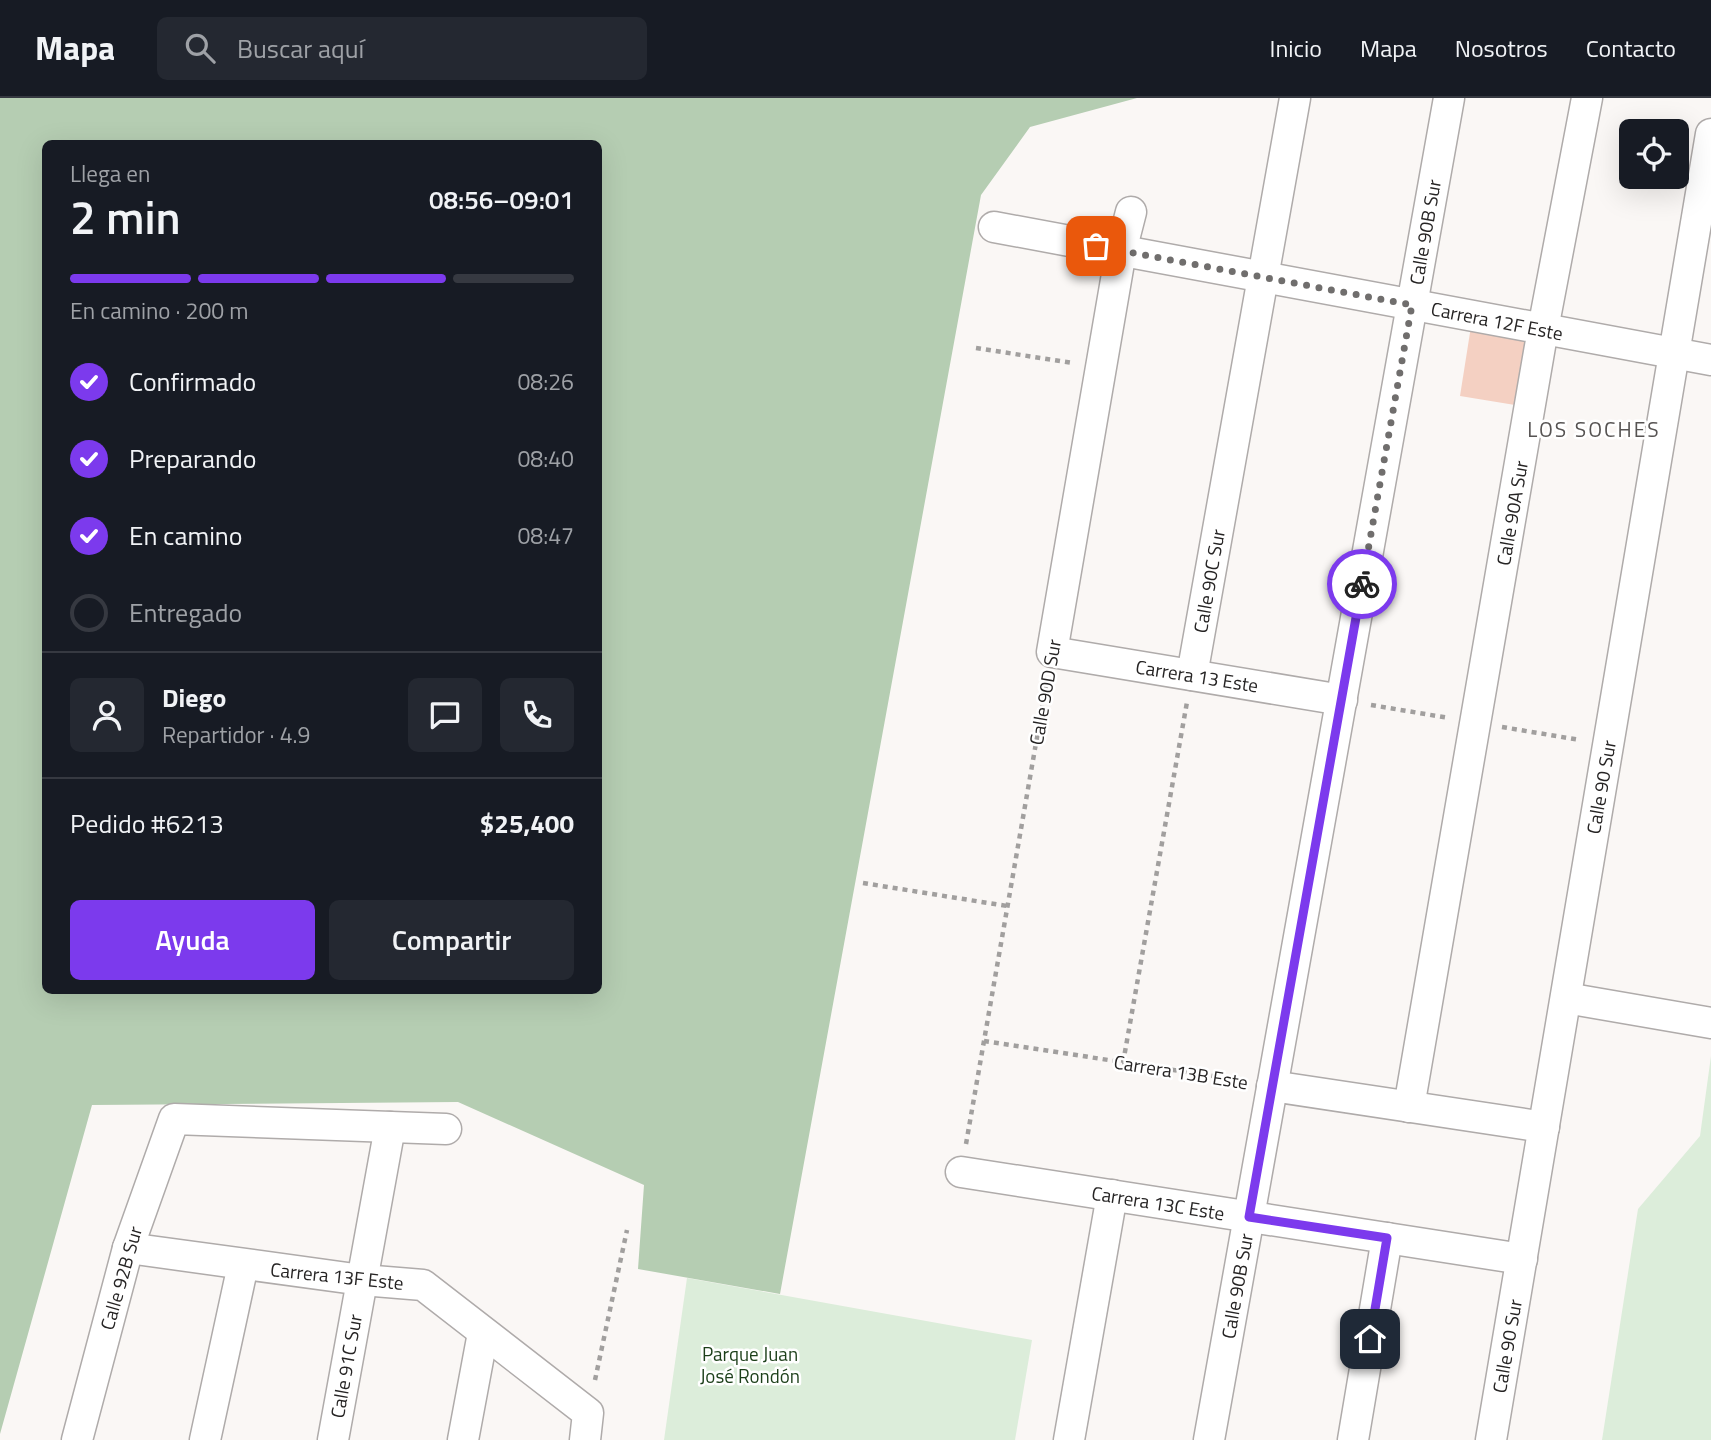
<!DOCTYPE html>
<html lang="es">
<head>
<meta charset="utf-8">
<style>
  :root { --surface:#171b24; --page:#242831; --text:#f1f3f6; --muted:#9ea1a6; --line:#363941; --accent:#7c3aed }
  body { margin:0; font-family:"Titillium Web",sans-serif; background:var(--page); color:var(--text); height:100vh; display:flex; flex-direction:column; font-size:26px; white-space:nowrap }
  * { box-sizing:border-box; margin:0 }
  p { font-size:23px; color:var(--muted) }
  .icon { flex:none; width:38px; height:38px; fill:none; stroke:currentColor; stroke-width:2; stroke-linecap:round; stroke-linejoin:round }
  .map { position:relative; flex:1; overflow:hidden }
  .panel { position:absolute; left:42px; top:42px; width:560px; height:854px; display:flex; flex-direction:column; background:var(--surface); border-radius:10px; box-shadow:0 7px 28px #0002 }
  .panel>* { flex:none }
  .fabs { position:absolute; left:1619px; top:21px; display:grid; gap:14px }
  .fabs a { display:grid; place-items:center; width:70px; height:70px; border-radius:10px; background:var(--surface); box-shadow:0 7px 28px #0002; font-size:35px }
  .pin { position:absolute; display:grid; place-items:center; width:60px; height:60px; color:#fff; margin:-30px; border-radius:14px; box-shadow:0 4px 10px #0006 }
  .courier { position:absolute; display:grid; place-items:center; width:70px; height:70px; margin:-35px; border:5px solid #7c3aed; border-radius:50%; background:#fff; color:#222; box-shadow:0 2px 9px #0007 }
  .head em { font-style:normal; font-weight:600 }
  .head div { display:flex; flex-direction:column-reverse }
  .head { display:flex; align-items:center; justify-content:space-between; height:119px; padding:0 28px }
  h1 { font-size:46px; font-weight:600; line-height:52px }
  .bar { display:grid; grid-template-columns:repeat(4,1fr); gap:10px 7px; align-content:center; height:84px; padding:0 28px }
  .bar i { height:9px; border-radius:5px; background:var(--line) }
  .bar .active { background:var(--accent) }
  .bar p { grid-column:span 4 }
  .line { display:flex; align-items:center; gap:18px; padding:0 28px; border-top:2px solid var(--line) }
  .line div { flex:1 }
  .round { display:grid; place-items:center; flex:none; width:74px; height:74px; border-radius:10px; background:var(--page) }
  ol { padding:0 28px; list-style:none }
  li { display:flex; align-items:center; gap:21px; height:77px }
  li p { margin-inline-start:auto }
  li .icon { padding:7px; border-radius:50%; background:var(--accent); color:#fff; stroke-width:4 }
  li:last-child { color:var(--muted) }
  li i { width:38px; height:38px; border:4px solid var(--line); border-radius:50% }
  .primary-button { display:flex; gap:14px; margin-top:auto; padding:14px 28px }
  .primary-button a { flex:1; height:80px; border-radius:10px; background:var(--accent); color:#fff; font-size:28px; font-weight:600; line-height:80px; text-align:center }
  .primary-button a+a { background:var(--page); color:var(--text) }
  header { display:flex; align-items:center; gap:42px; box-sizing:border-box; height:98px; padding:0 35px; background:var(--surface); border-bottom:2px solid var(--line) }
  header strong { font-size:33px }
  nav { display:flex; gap:38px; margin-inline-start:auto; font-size:24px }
  .search { width:490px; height:63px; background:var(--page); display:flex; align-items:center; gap:18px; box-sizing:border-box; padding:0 24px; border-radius:10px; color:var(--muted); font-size:26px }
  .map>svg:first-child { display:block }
</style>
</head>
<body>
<header>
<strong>Mapa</strong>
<div class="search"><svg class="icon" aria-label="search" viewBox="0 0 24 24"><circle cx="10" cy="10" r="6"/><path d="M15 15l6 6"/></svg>Buscar aquí</div>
<nav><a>Inicio</a><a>Mapa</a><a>Nosotros</a><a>Contacto</a></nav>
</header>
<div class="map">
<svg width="1711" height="1342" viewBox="0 0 1711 1342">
  <rect width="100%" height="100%" fill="#faf7f5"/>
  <g fill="#dcedda">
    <polygon points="1711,958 1711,1342 1602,1342 1638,1111 1700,1038"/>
    <polygon points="687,1180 1032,1242 1015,1342 664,1342"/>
  </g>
  <path fill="#b5cdb2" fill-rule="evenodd" d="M0 0H1137L1030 29 981 97 780 1196 638 1171 644 1087 458 1004 92 1007 0 1336ZM46 46H598V892H46Z"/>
  <polygon fill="#f4d0c2" points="1472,222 1527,230 1515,307 1460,298"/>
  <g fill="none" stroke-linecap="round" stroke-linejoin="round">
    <defs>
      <g id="minor">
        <polyline points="1131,114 1121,153 1052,554 1342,602"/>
        <polyline points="994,129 1711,262"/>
        <polyline points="1192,577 1295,0"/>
        <polyline points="1566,900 1711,925"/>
        <polyline points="1272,988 1544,1029"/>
        <polyline points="1409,1009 1543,231 1587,0"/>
        <polyline points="961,1074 1522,1161"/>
        <polyline points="128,1150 362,1182 423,1187 588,1315 585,1342"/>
        <polyline points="77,1342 128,1150 174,1021 446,1031"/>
        <polyline points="205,1342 243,1167"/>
        <polyline points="333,1342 390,1029"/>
        <polyline points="463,1342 483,1235"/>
        <polyline points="1069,1342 1112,1097"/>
        <polyline points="1209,1342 1449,0"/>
        <polyline points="1353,1342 1387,1140"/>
        <polyline points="1491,1342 1711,36"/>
      </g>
    </defs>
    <use href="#minor" stroke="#afabaa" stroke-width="33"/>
    <g stroke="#a19f9e" stroke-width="4.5" stroke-dasharray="5 5" stroke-linecap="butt">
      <polyline points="976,250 1073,265"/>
      <polyline points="1371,607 1449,620"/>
      <polyline points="1502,629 1580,642"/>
      <polyline points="863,785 1007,808"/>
      <polyline points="984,943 1246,983"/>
      <polyline points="1123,965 1187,604"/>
      <polyline points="966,1046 1047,582"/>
      <polyline points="595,1282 627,1132"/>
    </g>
    <use href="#minor" stroke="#fff" stroke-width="30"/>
  </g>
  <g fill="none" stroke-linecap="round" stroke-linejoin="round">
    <polyline stroke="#706e6d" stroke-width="7" stroke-dasharray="0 12.6" points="1096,148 1412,207 1362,486"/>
    <polyline stroke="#7c3aed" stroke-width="9" points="1362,486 1249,1119 1387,1140 1370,1241"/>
  </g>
  <g text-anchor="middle" stroke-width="5" stroke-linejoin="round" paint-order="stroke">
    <g font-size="19" fill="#262424" stroke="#fff">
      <text transform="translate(1425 134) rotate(-80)" y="7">Calle 90B Sur</text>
      <text transform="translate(1497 223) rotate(11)" y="7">Carrera 12F Este</text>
      <text transform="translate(1512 415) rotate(-80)" y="7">Calle 90A Sur</text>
      <text transform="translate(1209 483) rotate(-80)" y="7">Calle 90C Sur</text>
      <text transform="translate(1197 578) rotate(9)" y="7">Carrera 13 Este</text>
      <text transform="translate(1045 594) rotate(-80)" y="7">Calle 90D Sur</text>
      <text transform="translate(1601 689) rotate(-80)" y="7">Calle 90 Sur</text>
      <text transform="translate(1181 974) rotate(9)" y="7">Carrera 13B Este</text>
      <text transform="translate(1158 1105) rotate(9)" y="7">Carrera 13C Este</text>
      <text transform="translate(337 1178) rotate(6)" y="7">Carrera 13F Este</text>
      <text transform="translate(121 1180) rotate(-74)" y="7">Calle 92B Sur</text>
      <text transform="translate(1237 1188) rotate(-80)" y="7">Calle 90B Sur</text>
      <text transform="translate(1507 1248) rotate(-80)" y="7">Calle 90 Sur</text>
      <text transform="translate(346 1268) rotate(-80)" y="7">Calle 91C Sur</text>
    </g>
    <g font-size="19" fill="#1c3f19" stroke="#fff">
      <text x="750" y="1263">Parque Juan<tspan x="750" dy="22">José Rondón</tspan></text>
    </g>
    <g font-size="21" letter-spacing="2" fill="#565352" stroke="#fff">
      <text x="1594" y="339">LOS SOCHES</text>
    </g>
  </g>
</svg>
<div class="fabs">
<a><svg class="icon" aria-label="locate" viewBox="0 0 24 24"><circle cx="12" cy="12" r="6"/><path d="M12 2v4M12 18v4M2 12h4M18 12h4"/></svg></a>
</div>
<div class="pin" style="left:1096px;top:148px;background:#ea580c"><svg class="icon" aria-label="bag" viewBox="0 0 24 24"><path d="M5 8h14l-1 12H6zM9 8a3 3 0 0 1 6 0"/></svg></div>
<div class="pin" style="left:1370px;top:1241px;background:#1f2937"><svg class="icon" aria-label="home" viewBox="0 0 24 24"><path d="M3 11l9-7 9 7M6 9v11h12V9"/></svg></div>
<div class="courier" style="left:1362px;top:486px"><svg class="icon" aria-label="bike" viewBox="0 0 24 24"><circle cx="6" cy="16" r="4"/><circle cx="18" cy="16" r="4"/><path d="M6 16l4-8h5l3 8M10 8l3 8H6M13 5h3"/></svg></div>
<section class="panel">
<div class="head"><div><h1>2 min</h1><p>Llega en</p></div><em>08:56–09:01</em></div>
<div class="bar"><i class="active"></i><i class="active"></i><i class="active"></i><i></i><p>En camino · 200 m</p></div>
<ol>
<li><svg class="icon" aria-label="check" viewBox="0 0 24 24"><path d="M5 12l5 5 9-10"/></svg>Confirmado<p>08:26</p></li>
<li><svg class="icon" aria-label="check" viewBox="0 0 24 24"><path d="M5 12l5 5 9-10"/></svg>Preparando<p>08:40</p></li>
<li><svg class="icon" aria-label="check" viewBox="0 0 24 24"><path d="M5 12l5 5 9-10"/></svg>En camino<p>08:47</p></li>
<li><i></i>Entregado</li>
</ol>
<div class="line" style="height:126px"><a class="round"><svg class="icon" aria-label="person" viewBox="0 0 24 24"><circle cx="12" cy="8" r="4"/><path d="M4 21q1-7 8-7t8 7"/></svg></a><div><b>Diego</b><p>Repartidor · 4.9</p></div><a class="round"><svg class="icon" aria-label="chat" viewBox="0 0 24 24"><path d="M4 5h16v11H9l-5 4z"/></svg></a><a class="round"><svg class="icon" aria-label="phone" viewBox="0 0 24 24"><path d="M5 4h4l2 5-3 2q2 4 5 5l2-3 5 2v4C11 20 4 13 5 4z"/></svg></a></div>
<div class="line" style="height:91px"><div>Pedido #6213</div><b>$25,400</b></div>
<div class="primary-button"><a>Ayuda</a><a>Compartir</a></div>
</section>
</div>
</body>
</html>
